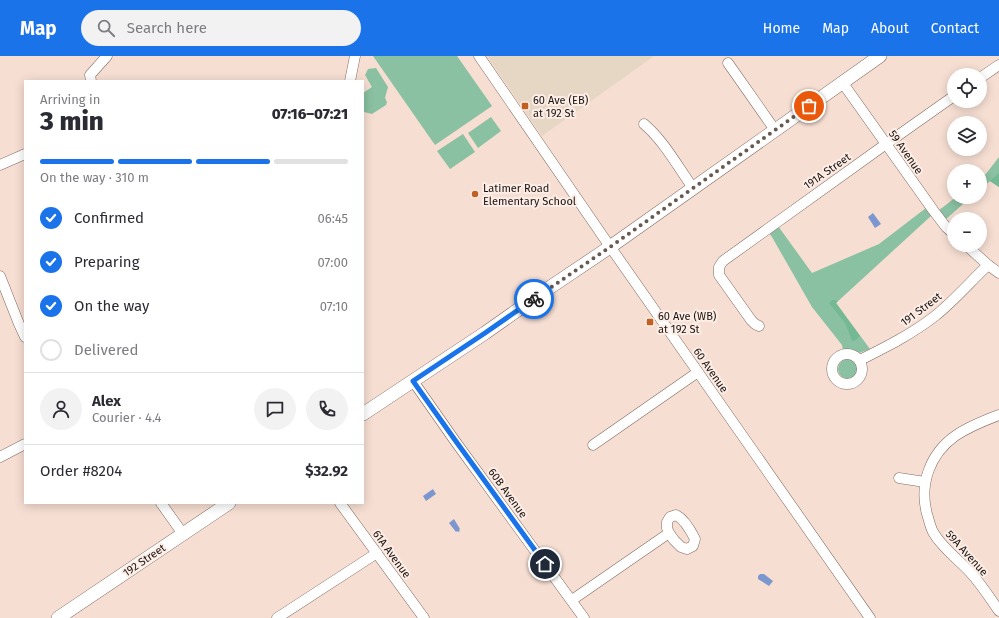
<!DOCTYPE html>
<html lang="en">
<head>
<meta charset="utf-8">
<style>
  :root { --surface:#fff; --page:#f2f2f3; --text:#2b2b33; --muted:#7c7c81; --line:#e1e1e2; --accent:#1a73e8 }
  body { margin:0; font-family:"Fira Sans",sans-serif; background:var(--page); color:var(--text); height:100vh; display:flex; flex-direction:column; font-size:15px; white-space:nowrap }
  * { box-sizing:border-box; margin:0 }
  p { font-size:13px; color:var(--muted) }
  .icon { flex:none; width:22px; height:22px; fill:none; stroke:currentColor; stroke-width:2; stroke-linecap:round; stroke-linejoin:round }
  .map { position:relative; flex:1; overflow:hidden }
  .panel { position:absolute; left:24px; top:24px; width:340px; height:424px; display:flex; flex-direction:column; background:var(--surface); border-radius:0px; box-shadow:0 2px 10px #0003 }
  .panel>* { flex:none }
  .tools { position:absolute; left:947px; top:12px; display:grid; gap:8px }
  .tools a { display:grid; place-items:center; width:40px; height:40px; border-radius:50%; background:var(--surface); box-shadow:0 2px 10px #0003; font-size:20px }
  .pin { position:absolute; display:grid; place-items:center; width:34px; height:34px; color:#fff; margin:-17px; border:2px solid #fff; border-radius:50%; box-shadow:0 1px 4px #0007 }
  .courier { position:absolute; display:grid; place-items:center; width:40px; height:40px; margin:-20px; border:3px solid #1a73e8; border-radius:50%; background:#fff; color:#222; box-shadow:0 1px 5px #0007 }
  .summary em { font-style:normal; font-weight:800 }
  .summary div { display:flex; flex-direction:column-reverse }
  .summary { display:flex; align-items:center; justify-content:space-between; height:68px; padding:0 16px }
  h1 { font-size:26px; font-weight:800; line-height:30px }
  .bar { display:grid; grid-template-columns:repeat(4,1fr); gap:6px 4px; align-content:center; height:48px; padding:0 16px }
  .bar i { height:5px; border-radius:3px; background:var(--line) }
  .bar .active { background:var(--accent) }
  .bar p { grid-column:span 4 }
  .line { display:flex; align-items:center; gap:10px; padding:0 16px; border-top:1px solid var(--line) }
  .line div { flex:1 }
  .round { display:grid; place-items:center; flex:none; width:42px; height:42px; border-radius:21px; background:var(--page) }
  ol { padding:0 16px; list-style:none }
  li { display:flex; align-items:center; gap:12px; height:44px }
  li p { margin-inline-start:auto }
  li .icon { padding:4px; border-radius:50%; background:var(--accent); color:#fff; stroke-width:4 }
  li:last-child { color:var(--muted) }
  li i { width:22px; height:22px; border:2px solid var(--line); border-radius:50% }
  header { display:flex; align-items:center; gap:24px; box-sizing:border-box; height:56px; padding:0 20px; background:var(--accent); color:#fff }
  header strong { font-size:19px }
  nav { display:flex; gap:22px; margin-inline-start:auto; font-size:14px }
  .search { width:280px; height:36px; background:var(--page); display:flex; align-items:center; gap:10px; box-sizing:border-box; padding:0 14px; border-radius:22px; color:var(--muted); font-size:15px }
  .map>svg:first-child { display:block }
</style>
</head>
<body>
<header>
<strong>Map</strong>
<div class="search"><svg class="icon" aria-label="search" viewBox="0 0 24 24"><circle cx="10" cy="10" r="6"/><path d="M15 15l6 6"/></svg>Search here</div>
<nav><a>Home</a><a>Map</a><a>About</a><a>Contact</a></nav>
</header>
<div class="map">
<svg width="999" height="562" viewBox="0 0 999 562">
  <rect width="100%" height="100%" fill="#f6ded2"/>
  <polygon fill="#e6d6c4" points="487,0 654,0 542,80"/>
  <g fill="#8ac1a2">
    <polygon points="373,0 457,0 492,50 435,89"/>
    <polygon points="376,12 388,31 385,42 387,46 386,49 372,58 364,56 363,37 372,31 365,19 368,13"/>
    <polygon points="491,61 501,75 478,92 468,77"/>
    <polygon points="463,78 475,96 450,113 437,95"/>
    <polygon points="999,101 999,131 990,125 980,134 980,123 985,119"/>
    <polygon points="956,141 971,141 945,164 938,155"/>
    <polygon points="926,152 931,160 836,247 870,293 859,297 846,295 843,295 842,289 812,251 772,181 769,177 778,170 812,217 879,188"/>
    <circle cx="848" cy="313" r="10"/>
  </g>
  <g fill="#75b994">
    <polygon points="999,117 999,131 990,125"/>
    <polygon points="832,244 835,244 838,245 836,247 860,280 856,284 852,285 845,267 829,247"/>
  </g>
  <g fill="#7c97cf">
    <polygon points="873,157 881,168 875,172 868,161"/>
    <polygon points="433,433 436,438 426,445 423,440"/>
    <polygon points="454,463 460,473 459,474 460,475 458,476 457,475 456,476 449,467"/>
    <polygon points="760,518 764,518 773,525 769,530 758,523 758,520"/>
  </g>
  <g fill="none" stroke-linecap="round" stroke-linejoin="round">
    <defs>
      <g id="minor">
        <polyline points="479,0 602,179 870,562"/>
        <polyline points="728,7 775,74"/>
        <polyline points="980,22 999,9"/>
        <polyline points="91,25 90,19 107,0"/>
        <polyline points="350,25 355,0"/>
        <polyline points="842,26 933,154 946,171 954,178"/>
        <path d="M644 68C664 85 678 111 693 132"/>
        <polyline points="0,109 25,98"/>
        <polyline points="966,189 988,209 999,217"/>
        <polyline points="0,220 19,268 25,281"/>
        <polyline points="759,270 755,268 751,264 719,219 719,211 723,205 886,88 954,40"/>
        <circle cx="847" cy="313" r="15"/>
        <path d="M860 304C886 291 912 278 935 260 954 245 970 226 988 209"/>
        <polyline points="413,325 455,385 584,562"/>
        <path d="M999 359C983 365 968 371 955 380 930 398 919 428 927 458 929 464 930 470 933 476 942 492 958 503 970 516 981 528 990 542 999 555"/>
        <polyline points="593,389 698,316"/>
        <polyline points="0,401 25,388"/>
        <polyline points="899,422 925,426"/>
        <polyline points="161,447 183,478"/>
        <polyline points="340,447 424,562"/>
        <path d="M676 459C684 463 691 475 695 483L693 490 687 493 681 491 674 484 669 477 667 472V466L670 461Z"/>
        <polyline points="572,544 669,477"/>
        <polyline points="277,562 377,497"/>
      </g>
      <g id="major">
        <polyline points="363,358 485,277 546,234 610,191 880,0"/>
        <polyline points="58,562 229,447"/>
      </g>
    </defs>
    <use href="#minor" stroke="#806b61" stroke-width="11"/>
    <use href="#major" stroke="#806b61" stroke-width="14"/>
    <use href="#minor" stroke="#fff" stroke-width="10"/>
    <use href="#major" stroke="#fff" stroke-width="13"/>
  </g>
  <g fill="none" stroke-linecap="round" stroke-linejoin="round">
    <polyline stroke="#685a53" stroke-width="4" stroke-dasharray="0 7.2" points="534,243 610,191 809,50"/>
    <polyline stroke="#1a73e8" stroke-width="5" points="534,243 485,277 413,325 455,384 545,508"/>
  </g>
  <g fill="#c16020" stroke="#fcede6" stroke-width="1.5">
    <rect x="521" y="46" width="8" height="8" rx="2"/>
    <circle cx="475" cy="138" r="4"/>
    <rect x="646" y="262" width="8" height="8" rx="2"/>
  </g>
  <g text-anchor="middle" stroke-width="4" stroke-linejoin="round" paint-order="stroke">
    <g font-size="11" fill="#1b130f" stroke="#fcede6" text-anchor="start">
      <text x="533" y="48">60 Ave (EB)<tspan x="533" dy="13">at 192 St</tspan></text>
      <text x="483" y="136">Latimer Road<tspan x="483" dy="13">Elementary School</tspan></text>
      <text x="658" y="264">60 Ave (WB)<tspan x="658" dy="13">at 192 St</tspan></text>
    </g>
    <g font-size="11" fill="#1b130f" stroke="#fcede6">
      <text transform="translate(906 96) rotate(55)" y="4">59 Avenue</text>
      <text transform="translate(827 115) rotate(-35)" y="4">191A Street</text>
      <text transform="translate(921 253) rotate(-37)" y="4">191 Street</text>
      <text transform="translate(711 314) rotate(55)" y="4">60 Avenue</text>
      <text transform="translate(508 437) rotate(54)" y="4">60B Avenue</text>
      <text transform="translate(967 497) rotate(48)" y="4">59A Avenue</text>
      <text transform="translate(392 498) rotate(54)" y="4">61A Avenue</text>
      <text transform="translate(144 504) rotate(-34)" y="4">192 Street</text>
    </g>
  </g>
</svg>
<div class="tools">
<a><svg class="icon" aria-label="locate" viewBox="0 0 24 24"><circle cx="12" cy="12" r="6"/><path d="M12 2v4M12 18v4M2 12h4M18 12h4"/></svg></a>
<a><svg class="icon" aria-label="layers" viewBox="0 0 24 24"><path d="M12 4l9 5-9 5-9-5zM3 14l9 5 9-5"/></svg></a>
<a>+</a>
<a>−</a>
</div>
<div class="pin" style="left:809px;top:50px;background:#ea580c"><svg class="icon" aria-label="bag" viewBox="0 0 24 24"><path d="M5 8h14l-1 12H6zM9 8a3 3 0 0 1 6 0"/></svg></div>
<div class="pin" style="left:545px;top:508px;background:#1f2937"><svg class="icon" aria-label="home" viewBox="0 0 24 24"><path d="M3 11l9-7 9 7M6 9v11h12V9"/></svg></div>
<div class="courier" style="left:534px;top:243px"><svg class="icon" aria-label="bike" viewBox="0 0 24 24"><circle cx="6" cy="16" r="4"/><circle cx="18" cy="16" r="4"/><path d="M6 16l4-8h5l3 8M10 8l3 8H6M13 5h3"/></svg></div>
<section class="panel">
<div class="summary"><div><h1>3 min</h1><p>Arriving in</p></div><em>07:16–07:21</em></div>
<div class="bar"><i class="active"></i><i class="active"></i><i class="active"></i><i></i><p>On the way · 310 m</p></div>
<ol>
<li><svg class="icon" aria-label="check" viewBox="0 0 24 24"><path d="M5 12l5 5 9-10"/></svg>Confirmed<p>06:45</p></li>
<li><svg class="icon" aria-label="check" viewBox="0 0 24 24"><path d="M5 12l5 5 9-10"/></svg>Preparing<p>07:00</p></li>
<li><svg class="icon" aria-label="check" viewBox="0 0 24 24"><path d="M5 12l5 5 9-10"/></svg>On the way<p>07:10</p></li>
<li><i></i>Delivered</li>
</ol>
<div class="line" style="height:72px"><a class="round"><svg class="icon" aria-label="person" viewBox="0 0 24 24"><circle cx="12" cy="8" r="4"/><path d="M4 21q1-7 8-7t8 7"/></svg></a><div><b>Alex</b><p>Courier · 4.4</p></div><a class="round"><svg class="icon" aria-label="chat" viewBox="0 0 24 24"><path d="M4 5h16v11H9l-5 4z"/></svg></a><a class="round"><svg class="icon" aria-label="phone" viewBox="0 0 24 24"><path d="M5 4h4l2 5-3 2q2 4 5 5l2-3 5 2v4C11 20 4 13 5 4z"/></svg></a></div>
<div class="line" style="height:52px"><div>Order #8204</div><b>$32.92</b></div>
</section>
</div>
</body>
</html>
